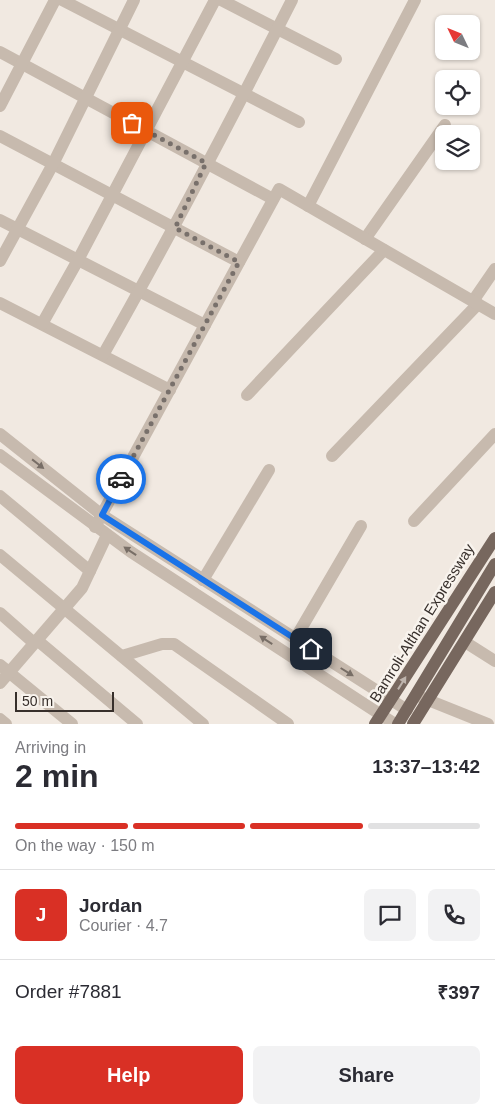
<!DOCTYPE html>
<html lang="en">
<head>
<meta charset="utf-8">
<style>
  :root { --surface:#fff; --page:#f2f2f3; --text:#2b2b33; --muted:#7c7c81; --line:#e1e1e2; --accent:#d93025 }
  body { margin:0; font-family:Helvetica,sans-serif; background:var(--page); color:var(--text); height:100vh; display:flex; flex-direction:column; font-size:19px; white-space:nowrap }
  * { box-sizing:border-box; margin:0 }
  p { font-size:16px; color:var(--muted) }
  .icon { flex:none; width:28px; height:28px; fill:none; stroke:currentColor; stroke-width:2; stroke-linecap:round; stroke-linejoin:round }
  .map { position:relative; height:724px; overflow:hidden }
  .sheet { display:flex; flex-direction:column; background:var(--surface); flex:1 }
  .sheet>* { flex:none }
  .needle { width:32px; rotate:313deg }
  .fabs { position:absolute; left:435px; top:15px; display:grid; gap:10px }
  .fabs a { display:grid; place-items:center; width:45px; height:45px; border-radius:8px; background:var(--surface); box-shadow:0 1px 4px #0004; font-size:25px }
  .scale { position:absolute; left:15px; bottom:12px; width:99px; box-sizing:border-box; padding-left:5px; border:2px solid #372f2b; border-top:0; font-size:14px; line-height:18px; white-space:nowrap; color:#372f2b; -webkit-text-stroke:4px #f8f3ed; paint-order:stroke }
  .pin { position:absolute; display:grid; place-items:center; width:42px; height:42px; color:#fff; margin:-21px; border-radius:10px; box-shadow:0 2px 8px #0006 }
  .courier { position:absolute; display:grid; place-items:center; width:50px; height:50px; margin:-25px; border:4px solid #1a73e8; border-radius:50%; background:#fff; color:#222; box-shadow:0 1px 6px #0007 }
  .summary em { font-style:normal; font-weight:600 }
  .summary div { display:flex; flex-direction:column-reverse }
  .summary { display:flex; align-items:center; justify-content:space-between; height:85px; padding:0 15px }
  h1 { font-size:32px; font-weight:600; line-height:38px }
  .bar { display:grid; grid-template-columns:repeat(4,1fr); gap:8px 5px; align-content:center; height:60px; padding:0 15px }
  .bar i { height:6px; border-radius:4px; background:var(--line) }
  .bar .current { background:var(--accent) }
  .bar p { grid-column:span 4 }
  .line { display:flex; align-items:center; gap:12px; padding:0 15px; border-top:1px solid var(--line) }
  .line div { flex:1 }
  .round { display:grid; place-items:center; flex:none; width:52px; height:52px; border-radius:8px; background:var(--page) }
  .action { display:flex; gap:10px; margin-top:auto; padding:10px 15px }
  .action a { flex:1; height:58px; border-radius:8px; background:var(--accent); color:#fff; font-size:20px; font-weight:600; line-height:58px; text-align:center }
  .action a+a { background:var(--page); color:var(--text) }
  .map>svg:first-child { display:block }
</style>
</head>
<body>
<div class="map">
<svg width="495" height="724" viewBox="0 0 495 724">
  <rect width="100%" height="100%" fill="#f1e9e1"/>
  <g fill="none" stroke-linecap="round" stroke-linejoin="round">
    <g stroke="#c7baae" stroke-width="12">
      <polyline points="62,0 299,122"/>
      <polyline points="221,0 336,59"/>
      <polyline points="0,52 273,199"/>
      <polyline points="0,106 55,0"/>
      <polyline points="0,136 239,262"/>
      <polyline points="308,206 415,0"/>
      <polyline points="0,220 205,325"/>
      <polyline points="365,239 445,125"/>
      <polyline points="0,261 53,164 134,0"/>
      <polyline points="473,301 495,269"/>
      <polyline points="0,303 170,390"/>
      <polyline points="42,324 78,260 215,0"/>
      <path d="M103 355C169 239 231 120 292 0"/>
      <polyline points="247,395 384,250"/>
      <polyline points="0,434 102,515 407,710"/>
      <polyline points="0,455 131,552 395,724"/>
      <polyline points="332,456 478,304"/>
      <polyline points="0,496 90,571"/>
      <polyline points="414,521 495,434"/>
      <polyline points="95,527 279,189 495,314"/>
      <polyline points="0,555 203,724"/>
      <polyline points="203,580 269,470"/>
      <polyline points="0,613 34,643"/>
      <polyline points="295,639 361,526"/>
      <polyline points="37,640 137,724"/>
      <polyline points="465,642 495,661"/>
      <polyline points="122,656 162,644 174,644 288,724"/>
      <polyline points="0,665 72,724"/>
      <polyline points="0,683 82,588 107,535"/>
      <polyline points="418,696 488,724"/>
      <polyline points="0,719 6,724"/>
    </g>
    <g stroke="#77675e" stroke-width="12">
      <polyline points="375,724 495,538"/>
      <polyline points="398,724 495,564"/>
      <polyline points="413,724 495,592"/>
    </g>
  </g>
  <defs><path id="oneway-solid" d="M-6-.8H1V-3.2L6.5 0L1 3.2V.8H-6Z" transform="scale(1.25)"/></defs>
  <g fill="#786e66">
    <use href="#oneway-solid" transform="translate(38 464) rotate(38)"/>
    <use href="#oneway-solid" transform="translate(130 551) rotate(-146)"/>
    <use href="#oneway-solid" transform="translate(266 640) rotate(-147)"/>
    <use href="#oneway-solid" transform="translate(347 672) rotate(32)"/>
  </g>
  <use fill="#beb4ad" href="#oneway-solid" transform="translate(402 683) rotate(-58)"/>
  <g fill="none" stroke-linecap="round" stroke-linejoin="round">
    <polyline stroke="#78706b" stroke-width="5" stroke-dasharray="0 9" points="121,479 239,262 175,228 206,163 132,123"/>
    <polyline stroke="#1a73e8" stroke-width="6" points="121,479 102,515 311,649"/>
  </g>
  <g text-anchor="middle" stroke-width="5" stroke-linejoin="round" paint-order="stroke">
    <g font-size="15" fill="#372f2b" stroke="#f8f3ed">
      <text transform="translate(422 623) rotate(-58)" y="5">Bamroli-Althan Expressway</text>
    </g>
  </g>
</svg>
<div class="fabs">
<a><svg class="needle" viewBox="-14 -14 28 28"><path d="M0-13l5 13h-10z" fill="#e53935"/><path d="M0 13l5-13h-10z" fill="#7c7c81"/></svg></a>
<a><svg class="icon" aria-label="locate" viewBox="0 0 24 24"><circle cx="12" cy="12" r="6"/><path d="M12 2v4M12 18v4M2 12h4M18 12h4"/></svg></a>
<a><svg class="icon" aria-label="layers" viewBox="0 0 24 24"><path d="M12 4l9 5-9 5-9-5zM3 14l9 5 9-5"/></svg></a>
</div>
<div class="scale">50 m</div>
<div class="pin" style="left:132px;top:123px;background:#ea580c"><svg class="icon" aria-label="bag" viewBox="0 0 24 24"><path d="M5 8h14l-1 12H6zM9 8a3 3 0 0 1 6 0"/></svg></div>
<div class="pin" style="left:311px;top:649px;background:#1f2937"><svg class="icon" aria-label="home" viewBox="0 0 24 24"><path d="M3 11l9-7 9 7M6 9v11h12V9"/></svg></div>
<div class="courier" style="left:121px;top:479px"><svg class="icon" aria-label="car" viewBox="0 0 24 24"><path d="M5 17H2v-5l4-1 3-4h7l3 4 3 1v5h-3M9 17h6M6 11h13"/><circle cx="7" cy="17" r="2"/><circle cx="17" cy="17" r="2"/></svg></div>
</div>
<section class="sheet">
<div class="summary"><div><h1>2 min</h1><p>Arriving in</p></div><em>13:37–13:42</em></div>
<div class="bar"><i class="current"></i><i class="current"></i><i class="current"></i><i></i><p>On the way · 150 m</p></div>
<div class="line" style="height:90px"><b class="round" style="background:var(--accent);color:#fff">J</b><div><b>Jordan</b><p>Courier · 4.7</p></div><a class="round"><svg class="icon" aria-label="chat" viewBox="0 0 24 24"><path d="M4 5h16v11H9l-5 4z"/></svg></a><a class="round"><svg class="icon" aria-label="phone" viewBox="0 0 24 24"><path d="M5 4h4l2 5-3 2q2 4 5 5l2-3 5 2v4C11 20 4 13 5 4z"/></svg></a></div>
<div class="line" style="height:65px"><div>Order #7881</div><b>₹397</b></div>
<div class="action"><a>Help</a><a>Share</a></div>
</section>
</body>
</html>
